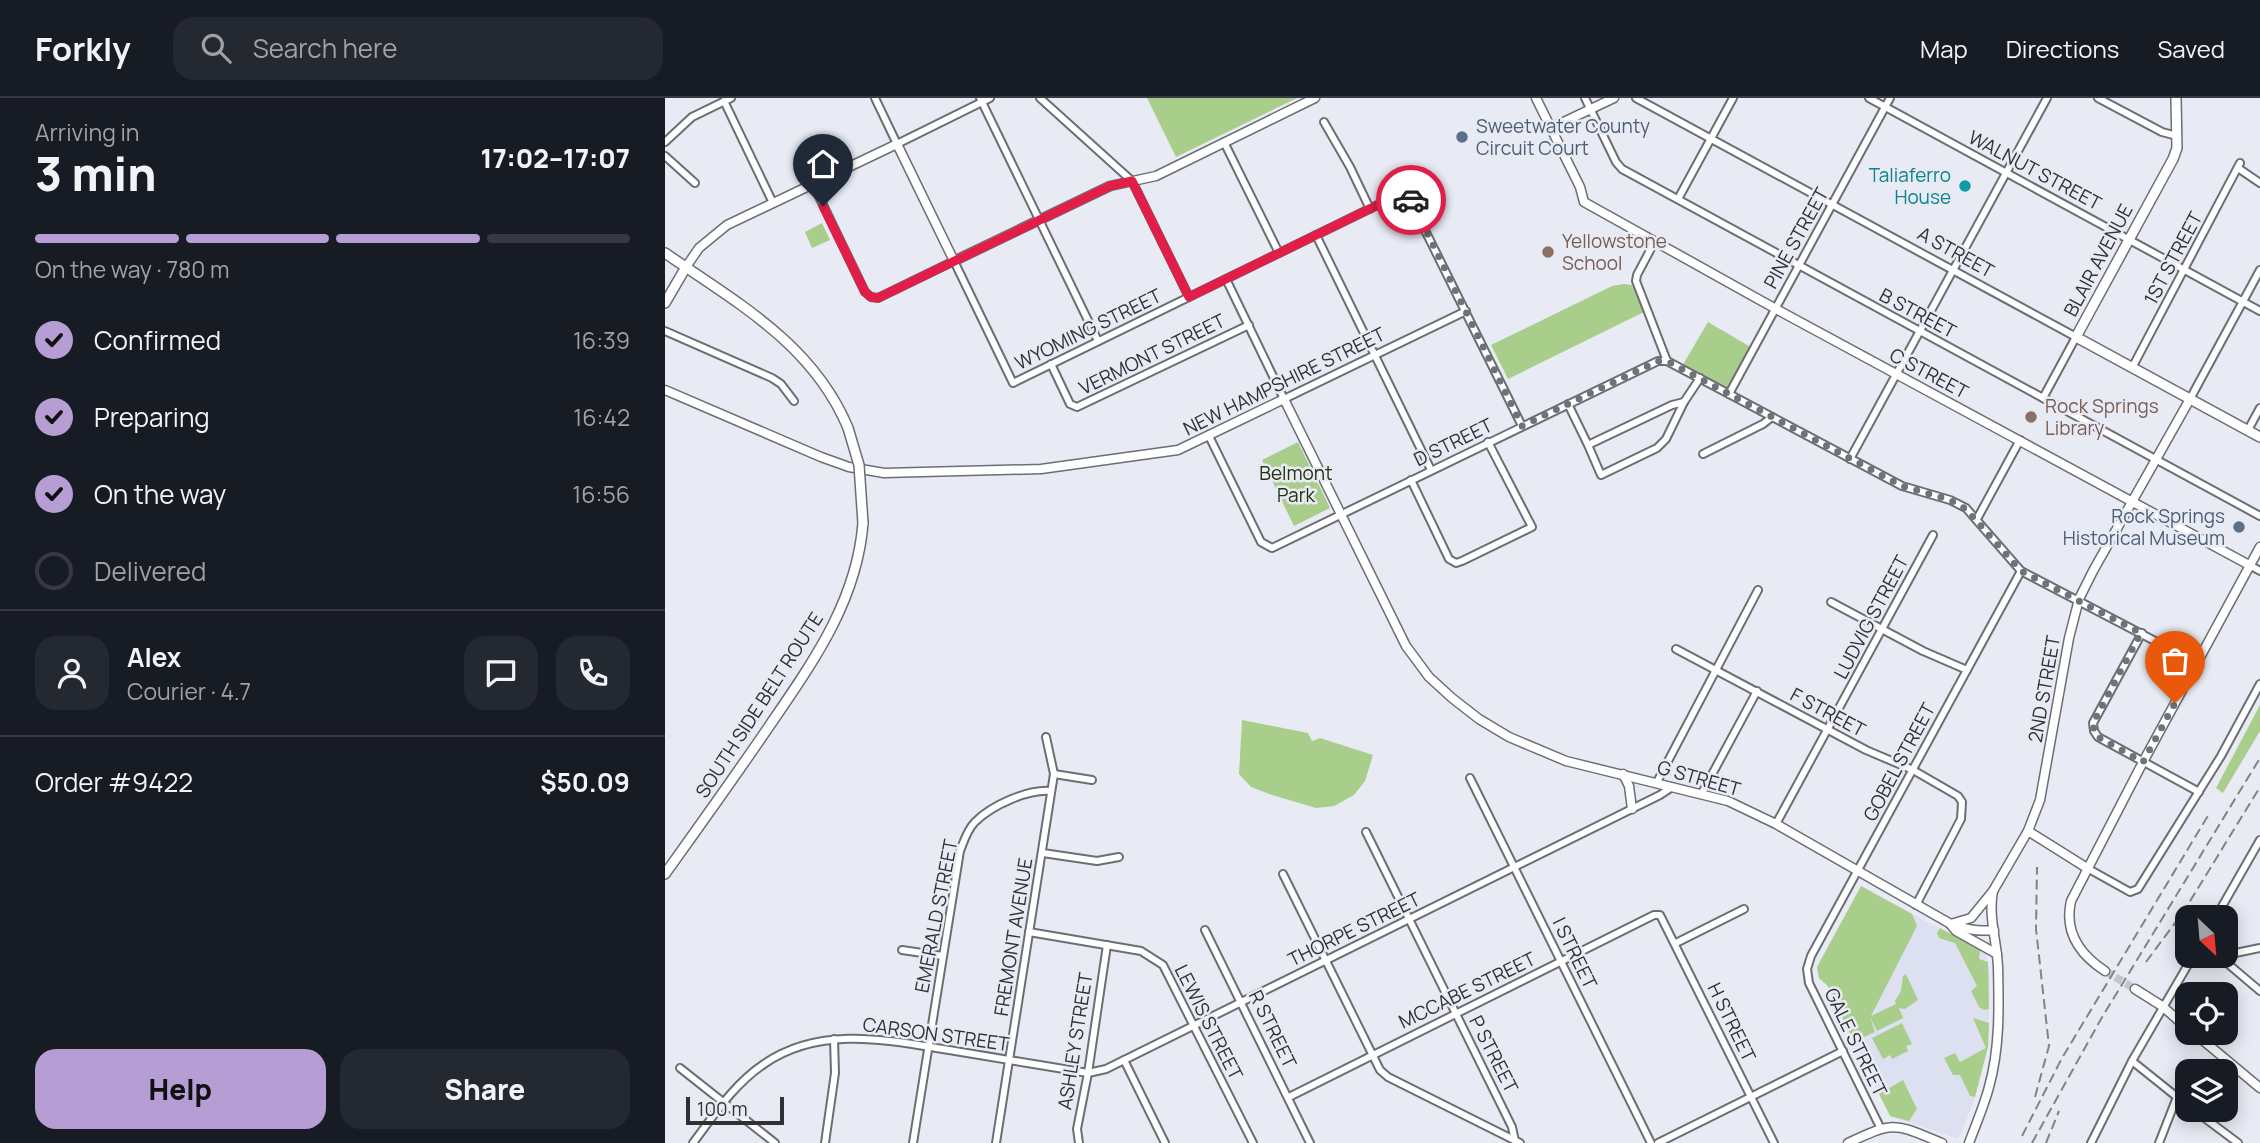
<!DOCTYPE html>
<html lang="en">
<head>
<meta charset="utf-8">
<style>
  :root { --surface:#171b24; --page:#242831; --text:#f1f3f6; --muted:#9ea1a6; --line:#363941; --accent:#b69ed5 }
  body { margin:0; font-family:Manrope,sans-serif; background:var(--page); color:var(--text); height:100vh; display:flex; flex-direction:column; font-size:26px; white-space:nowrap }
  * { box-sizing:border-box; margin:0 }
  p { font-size:23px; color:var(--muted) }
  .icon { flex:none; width:38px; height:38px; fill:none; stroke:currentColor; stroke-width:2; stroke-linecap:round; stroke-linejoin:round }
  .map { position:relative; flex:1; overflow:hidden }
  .panel { display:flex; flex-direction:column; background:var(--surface); width:665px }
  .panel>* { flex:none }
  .needle { width:46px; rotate:154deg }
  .controls { position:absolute; left:1510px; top:807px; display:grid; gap:14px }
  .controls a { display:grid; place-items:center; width:63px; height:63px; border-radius:14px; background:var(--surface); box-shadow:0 4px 18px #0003; font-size:35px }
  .scale { position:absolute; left:21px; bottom:18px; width:98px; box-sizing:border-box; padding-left:7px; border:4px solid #303135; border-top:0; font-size:19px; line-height:24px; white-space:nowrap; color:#303135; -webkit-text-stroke:5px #e8ebf4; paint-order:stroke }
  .pin { position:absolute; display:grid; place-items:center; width:60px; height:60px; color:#fff; margin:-72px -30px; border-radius:50% 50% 50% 0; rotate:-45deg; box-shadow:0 0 7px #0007 }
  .pin .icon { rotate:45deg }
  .courier { position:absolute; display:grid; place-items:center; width:70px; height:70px; margin:-35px; border:5px solid #e11d48; border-radius:50%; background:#fff; color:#222; box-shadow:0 2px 9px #0007 }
  .summary em { font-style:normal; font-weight:800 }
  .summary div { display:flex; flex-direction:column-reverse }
  .summary { display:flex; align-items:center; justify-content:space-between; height:119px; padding:0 35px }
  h1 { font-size:46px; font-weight:800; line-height:52px }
  .bar { display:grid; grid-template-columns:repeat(4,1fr); gap:10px 7px; align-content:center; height:84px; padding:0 35px }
  .bar i { height:9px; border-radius:5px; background:var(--line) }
  .bar .on { background:var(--accent) }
  .bar p { grid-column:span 4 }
  .line { display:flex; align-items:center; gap:18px; padding:0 35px; border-top:2px solid var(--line) }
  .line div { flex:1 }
  .round { display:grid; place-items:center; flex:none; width:74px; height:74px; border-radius:21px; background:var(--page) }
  ol { padding:0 35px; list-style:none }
  li { display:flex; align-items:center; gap:21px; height:77px }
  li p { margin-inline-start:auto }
  li .icon { padding:7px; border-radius:50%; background:var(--accent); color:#111; stroke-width:4 }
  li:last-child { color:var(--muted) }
  li i { width:38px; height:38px; border:4px solid var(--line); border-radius:50% }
  .action { display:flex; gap:14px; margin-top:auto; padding:14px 35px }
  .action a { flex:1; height:80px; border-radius:21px; background:var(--accent); color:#111; font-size:28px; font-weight:800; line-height:80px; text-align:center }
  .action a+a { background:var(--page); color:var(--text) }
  header { display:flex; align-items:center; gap:42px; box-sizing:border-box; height:98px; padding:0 35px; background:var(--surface); border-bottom:2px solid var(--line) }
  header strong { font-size:33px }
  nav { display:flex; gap:38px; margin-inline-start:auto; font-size:24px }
  .search { width:490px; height:63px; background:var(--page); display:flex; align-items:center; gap:18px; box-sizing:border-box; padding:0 24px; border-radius:21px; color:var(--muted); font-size:26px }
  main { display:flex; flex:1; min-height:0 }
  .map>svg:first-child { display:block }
</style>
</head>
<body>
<header>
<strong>Forkly</strong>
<div class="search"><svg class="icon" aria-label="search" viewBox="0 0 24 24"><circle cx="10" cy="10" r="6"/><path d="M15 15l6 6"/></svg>Search here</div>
<nav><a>Map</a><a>Directions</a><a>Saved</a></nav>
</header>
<main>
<section class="panel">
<div class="summary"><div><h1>3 min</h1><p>Arriving in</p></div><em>17:02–17:07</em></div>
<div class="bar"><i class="on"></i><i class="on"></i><i class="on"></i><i></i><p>On the way · 780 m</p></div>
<ol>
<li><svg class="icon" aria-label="check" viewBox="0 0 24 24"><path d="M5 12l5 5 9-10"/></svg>Confirmed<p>16:39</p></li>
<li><svg class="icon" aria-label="check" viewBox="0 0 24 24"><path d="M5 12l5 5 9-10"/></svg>Preparing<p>16:42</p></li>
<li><svg class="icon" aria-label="check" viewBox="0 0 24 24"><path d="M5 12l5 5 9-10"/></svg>On the way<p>16:56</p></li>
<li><i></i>Delivered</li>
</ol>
<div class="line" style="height:126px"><a class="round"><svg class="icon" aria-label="person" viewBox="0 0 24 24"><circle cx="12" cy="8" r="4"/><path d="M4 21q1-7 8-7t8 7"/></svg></a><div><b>Alex</b><p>Courier · 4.7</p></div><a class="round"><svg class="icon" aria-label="chat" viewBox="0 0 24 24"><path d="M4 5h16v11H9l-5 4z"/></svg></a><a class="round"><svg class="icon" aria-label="phone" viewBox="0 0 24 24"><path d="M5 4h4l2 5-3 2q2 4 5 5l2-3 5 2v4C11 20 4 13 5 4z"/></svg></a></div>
<div class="line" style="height:91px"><div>Order #9422</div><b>$50.09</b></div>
<div class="action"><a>Help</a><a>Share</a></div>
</section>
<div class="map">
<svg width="1595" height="1045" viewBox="0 0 1595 1045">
  <rect width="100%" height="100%" fill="#e8ebf4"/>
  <polygon fill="#dce0f0" points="1196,788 1321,856 1325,876 1323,949 1308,1005 1296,1036 1291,1040 1225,1018 1162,887 1154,880 1152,869"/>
  <g fill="#a9ce8b">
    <polygon points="482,0 632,0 511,59"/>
    <polygon points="157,125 165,142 147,150 140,134"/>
    <polygon points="959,186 967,187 979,214 843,281 826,247 947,188"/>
    <polygon points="1043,224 1089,251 1064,296 1016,270"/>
    <polygon points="633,344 665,410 629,428 597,362"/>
    <polygon points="1595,607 1595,633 1558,695 1551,690"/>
    <polygon points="577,622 643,635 647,643 655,640 708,657 700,683 689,697 669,708 651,710 607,697 586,689 574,676"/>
    <polygon points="1196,788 1247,816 1252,828 1206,918 1231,906 1230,903 1236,893 1238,878 1241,876 1253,902 1240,911 1234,910 1238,920 1212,933 1205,919 1210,934 1192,942 1187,940 1162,887 1154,880 1152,869"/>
    <polygon points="1275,830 1315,852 1314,861 1323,864 1324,911 1319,912 1314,909 1306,893 1312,888 1290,845 1274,840 1272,835"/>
    <polygon points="1308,920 1324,925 1323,949 1310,999 1305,998 1295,977 1288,977 1279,960 1290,955 1295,964 1321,950"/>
    <polygon points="1237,925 1247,946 1241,948 1243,953 1227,961 1225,957 1218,961 1207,940"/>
    <polygon points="1238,982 1252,1011 1244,1023 1225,1018 1214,996"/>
  </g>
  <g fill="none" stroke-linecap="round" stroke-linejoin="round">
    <polyline stroke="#c3c6ce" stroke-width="8" stroke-dasharray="8 4" stroke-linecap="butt" points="1440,873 1470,891"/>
    <defs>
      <g id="minor">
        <polyline points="210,0 232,46 325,0"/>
        <polyline points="315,0 433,243"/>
        <polyline points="375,0 467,83 524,199"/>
        <polyline points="920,0 951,64 957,71 1595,418"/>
        <polyline points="971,0 1411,239 1378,300"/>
        <polyline points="1204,0 1595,213"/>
        <polyline points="1433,0 1497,34 1512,38"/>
        <polyline points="59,3 108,105"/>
        <polyline points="659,24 685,69 705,111"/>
        <polyline points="0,44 27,19 66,0"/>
        <polyline points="559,44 614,155"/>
        <polyline points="0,58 30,85"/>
        <polyline points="1573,70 1595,85"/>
        <polyline points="148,86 200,194 206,199 213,200 289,163 348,285 733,97 740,96 744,100 857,328"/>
        <polyline points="1013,101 1068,0"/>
        <polyline points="651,137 766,372"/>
        <polyline points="990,143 972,177 971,183 1002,263"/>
        <polyline points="561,181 619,301 801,213"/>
        <polyline points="0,233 107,280 116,286 129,303"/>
        <polyline points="386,266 405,306 412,309 584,227"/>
        <polyline points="1467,270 1575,65"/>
        <polyline points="1064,296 1225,0"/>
        <polyline points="1525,301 1595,172"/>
        <polyline points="1019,304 1035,280"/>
        <polyline points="903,306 923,347 1007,307 1019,304 1001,341 992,350 936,377 923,347"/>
        <polyline points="1583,332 1595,310"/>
        <polyline points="544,338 596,444 607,450 993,263 1002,263 1237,388 1285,402 1301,410 1356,473 1532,565"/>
        <polyline points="1038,356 1098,326 1107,319"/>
        <polyline points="1185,361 1382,0"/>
        <polyline points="746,382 784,461 791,465 797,463 867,429 823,344"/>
        <polyline points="1312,421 1355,342"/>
        <polyline points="1586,468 1595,473"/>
        <polyline points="1166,504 1258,553 1302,572"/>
        <polyline points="1477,535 1428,625 1429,633 1433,639 1534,694"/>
        <polyline points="1011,551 1201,652 1248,672 1293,698 1297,704 1296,721 1251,807"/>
        <polyline points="389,676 427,682"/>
        <polyline points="805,680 986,1045"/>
        <polyline points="992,684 1093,492"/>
        <polyline points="1037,695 1092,593"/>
        <polyline points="1111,726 1268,437"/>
        <polyline points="701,734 847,1029 850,1043"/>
        <polyline points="378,755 432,763 454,759"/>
        <polyline points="1422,770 1465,794 1473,791 1556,658 1595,586"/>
        <polyline points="618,776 715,972 723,979 855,1045"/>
        <polyline points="1551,819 1595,742"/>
        <polyline points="540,832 645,1045"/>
        <polyline points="364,834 476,853 498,867 588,1045"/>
        <polyline points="1011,845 1079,811"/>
        <polyline points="237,852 278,858"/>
        <polyline points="1561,857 1595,850"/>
        <polyline points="1540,858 1549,858"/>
        <polyline points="1558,858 1562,865 1595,893"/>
        <polyline points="459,962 500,1045"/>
        <polyline points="1467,963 1522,1007"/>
        <polyline points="15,970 110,1045"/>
        <polyline points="624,999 989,817 995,817 1109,1045"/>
        <polyline points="1529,1012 1573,1045"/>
        <polyline points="1215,1029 1144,885 1142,871 1146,858 1356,473"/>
        <path d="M28 1045C49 1017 69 986 99 966 159 925 230 944 296 954 339 961 381 968 423 975L441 971 995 697 1007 689"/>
        <polyline points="160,1045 170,975 169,941"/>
        <path d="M248 1045 295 753C299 743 302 732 310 724 327 707 363 691 386 693"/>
        <polyline points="331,1045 389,676 381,639"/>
        <polyline points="414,1045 412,1031 423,975 442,847"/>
        <polyline points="993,1045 1178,953"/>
        <polyline points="1426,1045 1467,963 1528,858"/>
        <polyline points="1494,1045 1512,999"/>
      </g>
      <g id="tertiary">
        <polyline points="871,0 915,89 919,104 1111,211 1586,468"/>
        <polyline points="886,30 949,0"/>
        <polyline points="21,169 34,150 62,127 232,46 289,163 445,88 491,78 650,0"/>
        <path d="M0 292 156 359 184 369 219 375 376 371 513 352 619 301 741 548 764 579 787 600 814 621 844 639 901 663 1063 703 1111 726 1284 825C1301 831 1311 834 1329 832"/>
        <polyline points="958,676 964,688 967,711"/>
        <polyline points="1363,733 1422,770"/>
        <polyline points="1289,825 1306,820 1328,793"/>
        <polyline points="1286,827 1291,833 1332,856"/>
        <path d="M1440 873C1414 856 1399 834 1406 803L1478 664 1595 449"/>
        <polyline points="1470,891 1497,908 1522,930"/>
        <polyline points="1528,934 1595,990"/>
        <path d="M1183 1045C1231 1022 1230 1026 1277 1045"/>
        <path d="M1304 1045C1311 1026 1319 1008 1324 989 1335 950 1334 909 1333 869 1332 844 1323 818 1328 793L1363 733 1375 702 1404 540 1414 501 1428 473 1525 301"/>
      </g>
      <g id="secondary">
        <polyline points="1511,0 1512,50 1508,61 1411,239 1595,339"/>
        <path d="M0 155C71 204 148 246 183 330"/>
        <polyline points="0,205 21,169"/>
        <path d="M0 776C35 727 71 677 105 627 148 564 192 503 198 425"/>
      </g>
    </defs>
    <use href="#minor" stroke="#6b6e75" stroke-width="10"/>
    <use href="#tertiary" stroke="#6b6e75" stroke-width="11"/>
    <use href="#secondary" stroke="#6b6e75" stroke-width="12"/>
    <use href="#minor" stroke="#fff" stroke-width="6"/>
    <use href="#tertiary" stroke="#fff" stroke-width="8"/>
    <use href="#secondary" stroke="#fff" stroke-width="9"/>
    <g stroke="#818389" stroke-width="2" stroke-dasharray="10 5" stroke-linecap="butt">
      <polyline points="1481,864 1519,813 1595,689"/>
      <polyline points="1370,999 1384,948 1371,831 1372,769"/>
      <polyline points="1357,1038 1397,960 1544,716"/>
      <polyline points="1367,1045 1436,921 1595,660"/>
      <polyline points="1381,1045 1394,1013"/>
    </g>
    <defs>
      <polyline id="secondary-bridge" points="183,330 194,367 198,425"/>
    </defs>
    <use href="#secondary-bridge" stroke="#6b6e75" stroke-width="12" stroke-linecap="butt"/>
    <use href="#secondary-bridge" stroke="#fff" stroke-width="9"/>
  </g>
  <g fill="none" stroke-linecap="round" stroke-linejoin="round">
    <polyline stroke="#707278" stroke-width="7" stroke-dasharray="0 12.6" points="746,102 857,328 993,263 1002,263 1237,388 1285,402 1301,411 1356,473 1476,535 1428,625 1429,633 1433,639 1478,664 1510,605"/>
    <polyline stroke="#e11d48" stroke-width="9" points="158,108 200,194 206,199 213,200 445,88 467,83 524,199 733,97 740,96 746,102"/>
  </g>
  <g fill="#5c6f8a" stroke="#e8ebf4" stroke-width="2.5">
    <circle cx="797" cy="39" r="7"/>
    <circle cx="1574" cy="429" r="7"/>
  </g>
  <circle fill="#0f9aa8" stroke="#e8ebf4" stroke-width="2.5" cx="1300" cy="88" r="7"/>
  <g fill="#8d6e63" stroke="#e8ebf4" stroke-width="2.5">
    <circle cx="883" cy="154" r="7"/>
    <circle cx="1366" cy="319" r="7"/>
  </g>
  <g text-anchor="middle" stroke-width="5" stroke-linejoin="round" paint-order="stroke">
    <g font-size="19" fill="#4e5e75" stroke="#e8ebf4" text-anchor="start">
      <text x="811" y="35">Sweetwater County<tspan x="811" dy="22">Circuit Court</tspan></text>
      <text x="1560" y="425" text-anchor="end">Rock Springs<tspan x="1560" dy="22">Historical Museum</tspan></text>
    </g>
    <g font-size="19" fill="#303135" stroke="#e8ebf4">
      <text transform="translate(1370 72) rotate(28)" y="7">WALNUT STREET</text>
      <text transform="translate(1131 140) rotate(-61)" y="7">PINE STREET</text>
      <text transform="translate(1291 154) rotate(29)" y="7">A STREET</text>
      <text transform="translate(1508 160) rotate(-62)" y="7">1ST STREET</text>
      <text transform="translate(1433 162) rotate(-62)" y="7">BLAIR AVENUE</text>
      <text transform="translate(1253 215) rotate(28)" y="7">B STREET</text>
      <text transform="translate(423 231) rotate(-26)" y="7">WYOMING STREET</text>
      <text transform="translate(487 256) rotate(-26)" y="7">VERMONT STREET</text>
      <text transform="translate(1264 275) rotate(28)" y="7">C STREET</text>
      <text transform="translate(619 283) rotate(-26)" y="7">NEW HAMPSHIRE STREET</text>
      <text transform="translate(788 344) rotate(-26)" y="7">D STREET</text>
      <text transform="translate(1206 519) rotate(-62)" y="7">LUDVIG STREET</text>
      <text transform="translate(1379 591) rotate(-80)" y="7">2ND STREET</text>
      <text transform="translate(94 607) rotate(-57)" y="7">SOUTH SIDE BELT ROUTE</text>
      <text transform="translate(1163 614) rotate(28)" y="7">F STREET</text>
      <text transform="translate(1234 664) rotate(-62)" y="7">GOBEL STREET</text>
      <text transform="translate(1034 680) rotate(16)" y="7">G STREET</text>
      <text transform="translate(271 818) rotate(-79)" y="7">EMERALD STREET</text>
      <text transform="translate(689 831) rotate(-26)" y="7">THORPE STREET</text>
      <text transform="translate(348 839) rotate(-81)" y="7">FREMONT AVENUE</text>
      <text transform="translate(910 855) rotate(64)" y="7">I STREET</text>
      <text transform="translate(802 892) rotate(-26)" y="7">MCCABE STREET</text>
      <text transform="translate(544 924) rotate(63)" y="7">LEWIS STREET</text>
      <text transform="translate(1067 924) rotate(64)" y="7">H STREET</text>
      <text transform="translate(608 931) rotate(64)" y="7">R STREET</text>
      <text transform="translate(271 936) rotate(8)" y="7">CARSON STREET</text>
      <text transform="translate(410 943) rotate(-81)" y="7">ASHLEY STREET</text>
      <text transform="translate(1191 944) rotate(64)" y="7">GALE STREET</text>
      <text transform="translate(829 956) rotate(63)" y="7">P STREET</text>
    </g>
    <g font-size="19" fill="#0d838f" stroke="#e8ebf4" text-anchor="end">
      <text x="1286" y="84">Taliaferro<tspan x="1286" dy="22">House</tspan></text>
    </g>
    <g font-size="19" fill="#785e54" stroke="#e8ebf4" text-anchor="start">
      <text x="897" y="150">Yellowstone<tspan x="897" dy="22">School</tspan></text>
      <text x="1380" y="315">Rock Springs<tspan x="1380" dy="22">Library</tspan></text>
    </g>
    <g font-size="19" fill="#21330f" stroke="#e8ebf4">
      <text x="631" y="382">Belmont<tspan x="631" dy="22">Park</tspan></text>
    </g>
  </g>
</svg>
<div class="controls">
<a><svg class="needle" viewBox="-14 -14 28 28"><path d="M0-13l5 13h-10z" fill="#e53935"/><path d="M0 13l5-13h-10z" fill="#9ea1a6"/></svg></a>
<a><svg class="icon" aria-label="locate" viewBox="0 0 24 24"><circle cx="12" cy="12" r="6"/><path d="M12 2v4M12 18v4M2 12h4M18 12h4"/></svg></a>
<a><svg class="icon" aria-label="layers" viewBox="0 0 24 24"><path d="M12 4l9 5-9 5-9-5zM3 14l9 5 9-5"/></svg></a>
</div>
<div class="scale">100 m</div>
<div class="pin" style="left:1510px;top:605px;background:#ea580c"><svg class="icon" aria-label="bag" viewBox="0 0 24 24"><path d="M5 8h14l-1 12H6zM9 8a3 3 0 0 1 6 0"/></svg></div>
<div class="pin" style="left:158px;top:108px;background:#1f2937"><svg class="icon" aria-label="home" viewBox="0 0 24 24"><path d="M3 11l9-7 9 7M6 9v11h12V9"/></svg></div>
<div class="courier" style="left:746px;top:102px"><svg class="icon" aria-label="car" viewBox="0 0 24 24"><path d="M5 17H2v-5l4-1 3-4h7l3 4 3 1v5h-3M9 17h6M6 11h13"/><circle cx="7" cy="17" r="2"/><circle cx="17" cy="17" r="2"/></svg></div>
</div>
</main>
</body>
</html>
